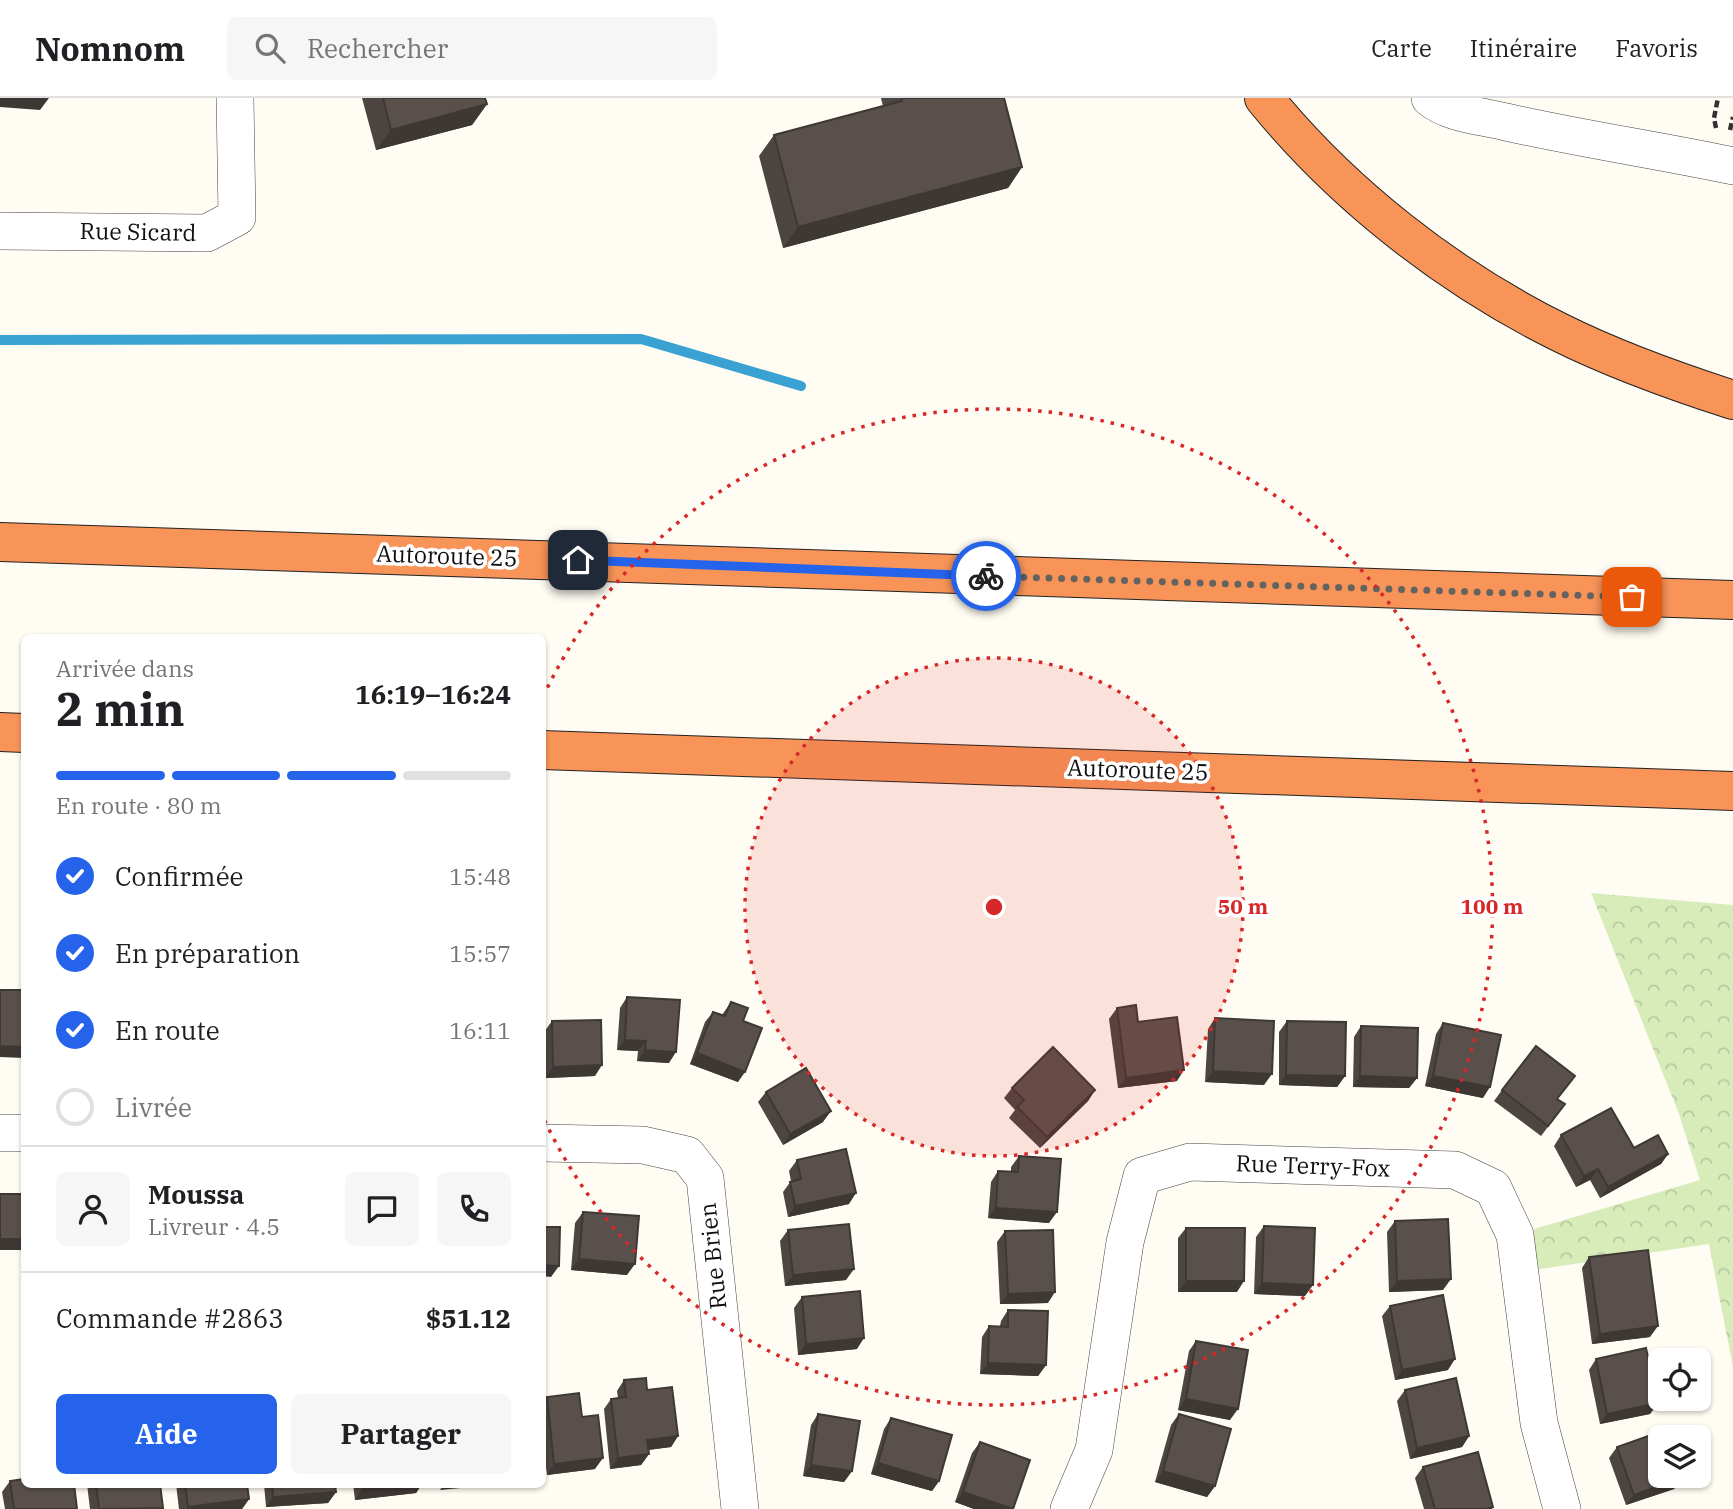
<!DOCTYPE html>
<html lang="fr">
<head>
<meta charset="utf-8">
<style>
  :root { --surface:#fff; --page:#f6f6f6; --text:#202124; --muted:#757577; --line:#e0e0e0; --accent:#2563eb }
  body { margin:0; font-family:"IBM Plex Serif",serif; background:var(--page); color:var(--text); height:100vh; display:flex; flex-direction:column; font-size:26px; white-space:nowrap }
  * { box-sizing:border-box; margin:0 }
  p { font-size:23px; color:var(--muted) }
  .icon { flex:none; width:38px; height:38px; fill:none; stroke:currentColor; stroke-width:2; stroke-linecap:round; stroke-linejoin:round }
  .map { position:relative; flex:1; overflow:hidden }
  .drawer { position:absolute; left:21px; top:536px; width:525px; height:854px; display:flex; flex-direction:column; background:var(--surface); border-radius:10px; box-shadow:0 2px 5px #0004 }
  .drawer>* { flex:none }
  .fabs { position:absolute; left:1648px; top:1250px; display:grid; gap:14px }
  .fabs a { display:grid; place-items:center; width:63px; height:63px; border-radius:10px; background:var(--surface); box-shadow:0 2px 5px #0004; font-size:35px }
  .pin { position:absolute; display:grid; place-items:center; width:60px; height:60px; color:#fff; margin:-30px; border-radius:14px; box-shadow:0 4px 10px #0006 }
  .courier { position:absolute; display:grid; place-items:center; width:70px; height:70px; margin:-35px; border:5px solid #2563eb; border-radius:50%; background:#fff; color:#222; box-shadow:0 2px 9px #0007 }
  .summary em { font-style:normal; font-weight:700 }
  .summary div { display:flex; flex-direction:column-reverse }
  .summary { display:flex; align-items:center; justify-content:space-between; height:119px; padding:0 35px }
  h1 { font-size:46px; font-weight:700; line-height:52px }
  .bar { display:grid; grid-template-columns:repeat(4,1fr); gap:10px 7px; align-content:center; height:84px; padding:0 35px }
  .bar i { height:9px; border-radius:5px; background:var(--line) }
  .bar .selected { background:var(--accent) }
  .bar p { grid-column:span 4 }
  .line { display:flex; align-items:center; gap:18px; padding:0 35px; border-top:2px solid var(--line) }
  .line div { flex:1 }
  .round { display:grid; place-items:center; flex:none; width:74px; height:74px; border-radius:10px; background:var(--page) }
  ol { padding:0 35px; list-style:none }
  li { display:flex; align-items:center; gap:21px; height:77px }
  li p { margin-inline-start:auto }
  li .icon { padding:7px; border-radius:50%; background:var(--accent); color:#fff; stroke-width:4 }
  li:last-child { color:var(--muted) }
  li i { width:38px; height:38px; border:4px solid var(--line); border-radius:50% }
  .button { display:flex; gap:14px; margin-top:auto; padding:14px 35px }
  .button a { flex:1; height:80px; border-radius:10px; background:var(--accent); color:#fff; font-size:28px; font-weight:700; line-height:80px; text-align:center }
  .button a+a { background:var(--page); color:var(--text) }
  header { display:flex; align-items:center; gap:42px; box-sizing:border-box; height:98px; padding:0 35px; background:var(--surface); border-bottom:2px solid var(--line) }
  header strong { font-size:33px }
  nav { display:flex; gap:38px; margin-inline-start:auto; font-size:24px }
  .search { width:490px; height:63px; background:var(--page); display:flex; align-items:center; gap:18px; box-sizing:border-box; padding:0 24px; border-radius:10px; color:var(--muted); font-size:26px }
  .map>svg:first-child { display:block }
</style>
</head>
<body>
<header>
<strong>Nomnom</strong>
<div class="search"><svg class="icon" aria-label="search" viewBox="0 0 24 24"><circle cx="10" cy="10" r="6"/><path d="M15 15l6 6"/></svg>Rechercher</div>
<nav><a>Carte</a><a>Itinéraire</a><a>Favoris</a></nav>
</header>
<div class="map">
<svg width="1733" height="1411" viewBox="0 0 1733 1411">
  <defs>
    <pattern id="park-crowns" width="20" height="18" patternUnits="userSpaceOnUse" patternTransform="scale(1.75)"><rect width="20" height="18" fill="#d8ecba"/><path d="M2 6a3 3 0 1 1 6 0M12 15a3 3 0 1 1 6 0" fill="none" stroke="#b8c99f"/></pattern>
  </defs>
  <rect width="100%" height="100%" fill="#fffcf3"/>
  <polygon fill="url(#park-crowns)" points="1591,795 1733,807 1733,1269 1709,1146 1533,1172 1534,1131 1700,1082 1679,1016"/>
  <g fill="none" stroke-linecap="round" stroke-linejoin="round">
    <polyline stroke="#3aa2d2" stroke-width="10" points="0,242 641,241 801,288"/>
    <defs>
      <g id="minor">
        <path d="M1430 0C1449 16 1482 18 1506 24 1581 41 1657 52 1733 68"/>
        <polyline points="0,133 207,135 237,119 235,0"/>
        <polyline points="0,1035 24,1035"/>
        <polyline points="542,1045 643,1047 687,1057 705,1080 740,1411"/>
        <polyline points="1069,1411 1094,1352 1125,1144 1142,1078 1190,1064 1455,1072 1493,1090 1515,1137 1539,1325 1562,1411"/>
      </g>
      <g id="highway">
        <path d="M1264 0C1342 96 1448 179 1559 234 1615 262 1674 283 1733 302"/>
        <polyline points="0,444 1733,502"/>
        <polyline points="0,634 24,635"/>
        <polyline points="542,652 1733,693"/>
      </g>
    </defs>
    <use href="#minor" stroke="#434343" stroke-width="38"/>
    <use href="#highway" stroke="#212121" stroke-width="40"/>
    <g stroke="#323232" stroke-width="4.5" stroke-dasharray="7 3.5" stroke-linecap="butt">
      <polyline points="1716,30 1714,20 1718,0"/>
      <polyline points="1730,32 1733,19"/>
    </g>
    <use href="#minor" stroke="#fff" stroke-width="37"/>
    <use href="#highway" stroke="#f89458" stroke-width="38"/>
  </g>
  <g fill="#4d4541">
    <polygon points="362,0 485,0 487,6 472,27 376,52"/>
    <polygon points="881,0 1004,0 1022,69 1008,90 783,150 759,58 774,37 883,8"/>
    <polygon points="627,899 669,965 637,963 638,953 617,952 620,910"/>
    <polygon points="731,904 743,923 738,984 690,966 705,924 713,914 722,917"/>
    <polygon points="1117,910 1138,924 1177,983 1118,990 1109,921"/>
    <polygon points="1215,920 1264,987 1205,984 1208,931"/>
    <polygon points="552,923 595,978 546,980 544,934"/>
    <polygon points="1287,923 1345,978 1337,989 1279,987 1279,934"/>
    <polygon points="1443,925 1483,1000 1425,988 1436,936"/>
    <polygon points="1361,928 1417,980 1409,990 1353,989 1354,939"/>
    <polygon points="1012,990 1095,992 1088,1003 1040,1050 1009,1020 1015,1012 1004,1000"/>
    <polygon points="1502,992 1557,1001 1557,1017 1541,1038 1494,1003"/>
    <polygon points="766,994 823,1024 783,1047 758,1004"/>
    <polygon points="1561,1037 1634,1050 1668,1056 1661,1066 1600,1100 1590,1082 1576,1089 1554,1048"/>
    <polygon points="1019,1058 1049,1125 988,1120 991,1084 998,1073 1011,1074 1011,1069"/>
    <polygon points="797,1062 849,1106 788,1119 783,1094 791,1083 789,1073"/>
    <polygon points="583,1114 627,1177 571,1172 575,1125"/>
    <polygon points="1395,1123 1443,1192 1389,1194 1387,1134"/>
    <polygon points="1264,1128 1305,1198 1254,1196 1256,1139"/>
    <polygon points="1186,1130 1237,1194 1178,1194 1178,1140"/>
    <polygon points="788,1132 846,1182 785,1188 780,1143"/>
    <polygon points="1005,1133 1048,1205 1000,1206 997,1144"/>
    <polygon points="1589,1159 1650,1239 1592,1246 1582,1170"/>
    <polygon points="802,1199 857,1251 798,1257 794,1210"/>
    <polygon points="1390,1208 1448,1272 1395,1282 1382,1218"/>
    <polygon points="1008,1212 1046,1267 1038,1278 980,1276 982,1239 989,1228 1000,1228 1001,1223"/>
    <polygon points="1196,1243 1230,1322 1178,1312 1189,1253"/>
    <polygon points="1596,1261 1658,1305 1650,1316 1600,1326 1589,1272"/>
    <polygon points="624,1282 647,1292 678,1338 671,1349 648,1352 649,1356 641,1367 610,1371 604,1311 611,1301 618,1300 617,1293"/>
    <polygon points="1405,1292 1469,1338 1462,1349 1410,1361 1397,1303"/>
    <polygon points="547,1299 582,1319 595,1371 547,1377 542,1339 542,1305"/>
    <polygon points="818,1316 852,1373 844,1384 803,1378 811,1327"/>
    <polygon points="1179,1316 1215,1388 1207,1399 1155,1384 1171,1327"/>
    <polygon points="891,1320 939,1383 932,1393 871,1376 884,1331"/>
    <polygon points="980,1344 1013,1411 974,1411 955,1404 972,1355"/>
    <polygon points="1617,1349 1681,1380 1674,1391 1626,1407 1609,1360"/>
    <polygon points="1423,1369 1493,1409 1492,1411 1424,1411 1415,1380"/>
    <polygon points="10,1383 77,1411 5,1411 2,1394"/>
    <polygon points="87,1386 160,1386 162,1411 90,1411"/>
    <polygon points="176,1386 247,1386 249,1401 242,1411 179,1411"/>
    <polygon points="264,1386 335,1386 336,1394 328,1405 266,1409"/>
    <polygon points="353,1386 422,1386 416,1395 355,1402"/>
  </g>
  <g fill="#3e3835">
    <polygon points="0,0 49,0 40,12 0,9"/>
    <polygon points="487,6 472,27 376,52 391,32"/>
    <polygon points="1022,69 1008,90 783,150 798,129"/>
    <polygon points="625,942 646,943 638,953 617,952"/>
    <polygon points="0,948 24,949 24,960 0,959"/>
    <polygon points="645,952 676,954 669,965 637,963"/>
    <polygon points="697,955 745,974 738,984 690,966"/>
    <polygon points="602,967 595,978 546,980 553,969"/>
    <polygon points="1184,972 1177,983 1118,990 1126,980"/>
    <polygon points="1213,973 1272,976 1264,987 1205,984"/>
    <polygon points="1286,977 1345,978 1337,989 1279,987"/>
    <polygon points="1360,978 1417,980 1409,990 1353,989"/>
    <polygon points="1433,978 1490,989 1483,1000 1425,988"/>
    <polygon points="1095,992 1088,1003 1040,1050 1047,1039"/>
    <polygon points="831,1013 823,1024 783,1047 790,1036"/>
    <polygon points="1668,1056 1661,1066 1600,1100 1608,1089"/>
    <polygon points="1598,1071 1590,1082 1576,1089 1584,1078"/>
    <polygon points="856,1095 849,1106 788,1119 795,1108"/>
    <polygon points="996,1110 1057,1114 1049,1125 988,1120"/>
    <rect x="0" y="1141" width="24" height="11"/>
    <polygon points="579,1161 635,1166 627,1177 571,1172"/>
    <polygon points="542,1167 559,1168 551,1179 542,1178"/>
    <polygon points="854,1171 846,1182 785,1188 793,1177"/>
    <polygon points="1451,1181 1443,1192 1389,1194 1397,1183"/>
    <polygon points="1186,1183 1244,1183 1237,1194 1178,1194"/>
    <polygon points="1262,1185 1313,1187 1305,1198 1254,1196"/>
    <polygon points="1055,1194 1048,1205 1000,1206 1008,1196"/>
    <polygon points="1658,1228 1650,1239 1592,1246 1600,1236"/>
    <polygon points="864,1240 857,1251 798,1257 806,1246"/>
    <polygon points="1455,1261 1448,1272 1395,1282 1402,1272"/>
    <polygon points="988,1265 1046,1267 1038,1278 980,1276"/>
    <polygon points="1186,1301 1238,1311 1230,1322 1178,1312"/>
    <polygon points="1658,1305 1650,1316 1600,1326 1607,1316"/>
    <polygon points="678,1338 671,1349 640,1353 647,1342"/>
    <polygon points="1469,1338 1462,1349 1410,1361 1417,1350"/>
    <polygon points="649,1356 641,1367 610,1371 618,1360"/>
    <polygon points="603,1360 595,1371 547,1377 554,1366"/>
    <polygon points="878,1365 939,1383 932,1393 871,1376"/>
    <polygon points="811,1367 852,1373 844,1384 803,1378"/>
    <polygon points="1163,1373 1215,1388 1207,1399 1155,1384"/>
    <polygon points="1681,1380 1674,1391 1626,1407 1634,1397"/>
    <polygon points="404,1386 422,1386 416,1395 355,1402 362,1391"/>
    <polygon points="444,1386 502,1386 440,1392"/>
    <polygon points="336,1394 328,1405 266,1409 273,1399"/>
    <polygon points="963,1394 1012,1411 974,1411 955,1404"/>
    <polygon points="249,1401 242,1411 186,1411 188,1409"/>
  </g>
  <g fill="#59504c" stroke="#3e3835" stroke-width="2">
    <polygon points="383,0 485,0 487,6 391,32"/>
    <polygon points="901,0 1004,0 1022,69 798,129 774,37 902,3"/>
    <polygon points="0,892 24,892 24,949 0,948"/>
    <polygon points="627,899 680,902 676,954 645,952 646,943 625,942"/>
    <polygon points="731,904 748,910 743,923 762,930 745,974 697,955 713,914 725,918"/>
    <polygon points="1136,907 1138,924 1177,919 1184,972 1126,980 1117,910"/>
    <polygon points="1215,920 1274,923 1272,976 1213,973"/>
    <polygon points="601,922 602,967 553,969 552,923"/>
    <polygon points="1287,923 1346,924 1345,978 1286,977"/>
    <polygon points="1443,925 1501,937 1490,989 1433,978"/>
    <polygon points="1361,928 1418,930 1417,980 1360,978"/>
    <polygon points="1536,948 1575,978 1557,1001 1565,1006 1548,1028 1502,992"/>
    <polygon points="1053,949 1095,992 1047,1039 1017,1009 1024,1002 1012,990"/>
    <polygon points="806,970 831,1013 790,1036 766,994"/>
    <polygon points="1611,1010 1634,1050 1658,1037 1668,1056 1608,1089 1598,1071 1584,1078 1561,1037"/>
    <polygon points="846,1051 856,1095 795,1108 790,1084 801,1081 797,1062"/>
    <polygon points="1019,1058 1061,1061 1057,1114 996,1110 998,1073 1018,1074"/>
    <rect x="0" y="1096" width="24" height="45"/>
    <polygon points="583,1114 639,1118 635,1166 579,1161"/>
    <polygon points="1448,1121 1451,1181 1397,1183 1395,1123"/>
    <polygon points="849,1126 854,1171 793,1177 788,1132"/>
    <polygon points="1264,1128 1315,1130 1313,1187 1262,1185"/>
    <polygon points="542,1129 560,1129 559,1168 542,1167"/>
    <polygon points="1186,1130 1245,1130 1244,1183 1186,1183"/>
    <polygon points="1053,1132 1055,1194 1008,1196 1005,1133"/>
    <polygon points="1648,1152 1658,1228 1600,1236 1589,1159"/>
    <polygon points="860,1193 864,1240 806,1246 802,1199"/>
    <polygon points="1443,1197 1455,1261 1402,1272 1390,1208"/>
    <polygon points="1008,1212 1048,1213 1046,1267 988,1265 989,1228 1008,1229"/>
    <polygon points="1196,1243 1248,1252 1238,1311 1186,1301"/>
    <polygon points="1646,1250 1658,1305 1607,1316 1596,1261"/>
    <polygon points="646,1280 647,1292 672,1289 678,1338 647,1342 649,1356 618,1360 611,1301 626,1299 624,1282"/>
    <polygon points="1456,1280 1469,1338 1417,1350 1405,1292"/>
    <polygon points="579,1295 582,1319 598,1317 603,1360 554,1366 547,1299"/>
    <polygon points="818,1316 860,1323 852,1373 811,1367"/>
    <polygon points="1179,1316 1231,1331 1215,1388 1163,1373"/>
    <polygon points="891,1320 952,1337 939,1383 878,1365"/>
    <polygon points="1665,1332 1667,1339 1661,1339 1661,1377 1680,1377 1681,1380 1634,1397 1617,1349"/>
    <polygon points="980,1344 1030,1362 1013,1411 963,1394"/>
    <polygon points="1478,1354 1493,1409 1486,1411 1435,1411 1423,1369"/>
    <polygon points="24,1381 24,1386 74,1386 77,1411 14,1411 10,1383"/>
    <polygon points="96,1386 160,1386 163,1410 99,1411"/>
    <polygon points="185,1386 247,1386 249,1401 188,1409"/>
    <polygon points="272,1386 335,1386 336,1394 273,1399"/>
    <polygon points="362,1386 404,1386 362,1391"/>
  </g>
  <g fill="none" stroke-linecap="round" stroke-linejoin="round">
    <polyline stroke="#64635f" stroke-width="7" stroke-dasharray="0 12.6" points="986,478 1632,499"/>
    <polyline stroke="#2563eb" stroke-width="9" points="578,462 986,478"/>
  </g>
  <circle cx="994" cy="809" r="249" fill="#d62828" fill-opacity=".12"/>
  <g fill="none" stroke="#d62828" stroke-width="3.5" stroke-dasharray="3.5 7">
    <circle cx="994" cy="809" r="249"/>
    <path d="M543 599A498 498 0 1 1 543 1019"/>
  </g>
  <g text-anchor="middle" stroke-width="7" stroke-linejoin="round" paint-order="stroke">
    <g font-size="23" fill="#101010" stroke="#fff">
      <text transform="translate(138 134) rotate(1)" y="8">Rue Sicard</text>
      <text transform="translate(447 458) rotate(2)" y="8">Autoroute 25</text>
      <text transform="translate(1138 672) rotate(2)" y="8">Autoroute 25</text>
      <text transform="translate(1313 1068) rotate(2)" y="8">Rue Terry-Fox</text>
      <text transform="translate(713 1158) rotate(-96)" y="8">Rue Brien</text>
    </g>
  </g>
  <circle cx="994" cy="809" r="10" fill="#d62828" stroke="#fff" stroke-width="3.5"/>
  <g font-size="21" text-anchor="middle" font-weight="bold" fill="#d62828" stroke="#fff" stroke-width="7" stroke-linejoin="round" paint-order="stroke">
    <text x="1243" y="816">50 m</text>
    <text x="1492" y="816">100 m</text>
  </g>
</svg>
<div class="fabs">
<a><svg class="icon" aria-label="locate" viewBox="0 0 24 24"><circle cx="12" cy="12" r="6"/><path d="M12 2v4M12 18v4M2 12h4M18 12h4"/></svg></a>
<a><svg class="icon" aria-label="layers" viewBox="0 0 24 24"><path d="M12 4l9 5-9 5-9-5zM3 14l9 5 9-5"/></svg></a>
</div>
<div class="pin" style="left:1632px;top:499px;background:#ea580c"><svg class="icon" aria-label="bag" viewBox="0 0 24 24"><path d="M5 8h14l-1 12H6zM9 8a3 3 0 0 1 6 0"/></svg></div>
<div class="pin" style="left:578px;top:462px;background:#1f2937"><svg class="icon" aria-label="home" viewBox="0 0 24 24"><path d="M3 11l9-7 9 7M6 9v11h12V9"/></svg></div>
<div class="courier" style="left:986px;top:478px"><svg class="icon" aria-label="bike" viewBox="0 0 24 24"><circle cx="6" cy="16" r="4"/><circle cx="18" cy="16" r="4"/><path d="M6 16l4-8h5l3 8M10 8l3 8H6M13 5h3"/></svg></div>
<section class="drawer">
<div class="summary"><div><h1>2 min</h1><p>Arrivée dans</p></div><em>16:19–16:24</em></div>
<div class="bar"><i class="selected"></i><i class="selected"></i><i class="selected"></i><i></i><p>En route · 80 m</p></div>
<ol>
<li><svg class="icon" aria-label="check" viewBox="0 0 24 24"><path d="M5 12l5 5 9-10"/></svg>Confirmée<p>15:48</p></li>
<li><svg class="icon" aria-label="check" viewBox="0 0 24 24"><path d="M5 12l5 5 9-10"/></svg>En préparation<p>15:57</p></li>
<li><svg class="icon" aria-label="check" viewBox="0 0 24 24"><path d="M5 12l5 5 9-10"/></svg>En route<p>16:11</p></li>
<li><i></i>Livrée</li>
</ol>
<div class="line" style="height:126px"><a class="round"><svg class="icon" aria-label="person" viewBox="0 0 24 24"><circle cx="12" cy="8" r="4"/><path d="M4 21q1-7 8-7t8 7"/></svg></a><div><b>Moussa</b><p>Livreur · 4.5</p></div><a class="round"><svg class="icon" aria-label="chat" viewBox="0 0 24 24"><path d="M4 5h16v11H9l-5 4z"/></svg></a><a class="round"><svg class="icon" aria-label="phone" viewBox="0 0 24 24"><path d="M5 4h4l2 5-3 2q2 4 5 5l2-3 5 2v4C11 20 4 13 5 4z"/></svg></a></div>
<div class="line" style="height:91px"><div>Commande #2863</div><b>$51.12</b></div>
<div class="button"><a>Aide</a><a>Partager</a></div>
</section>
</div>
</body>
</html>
